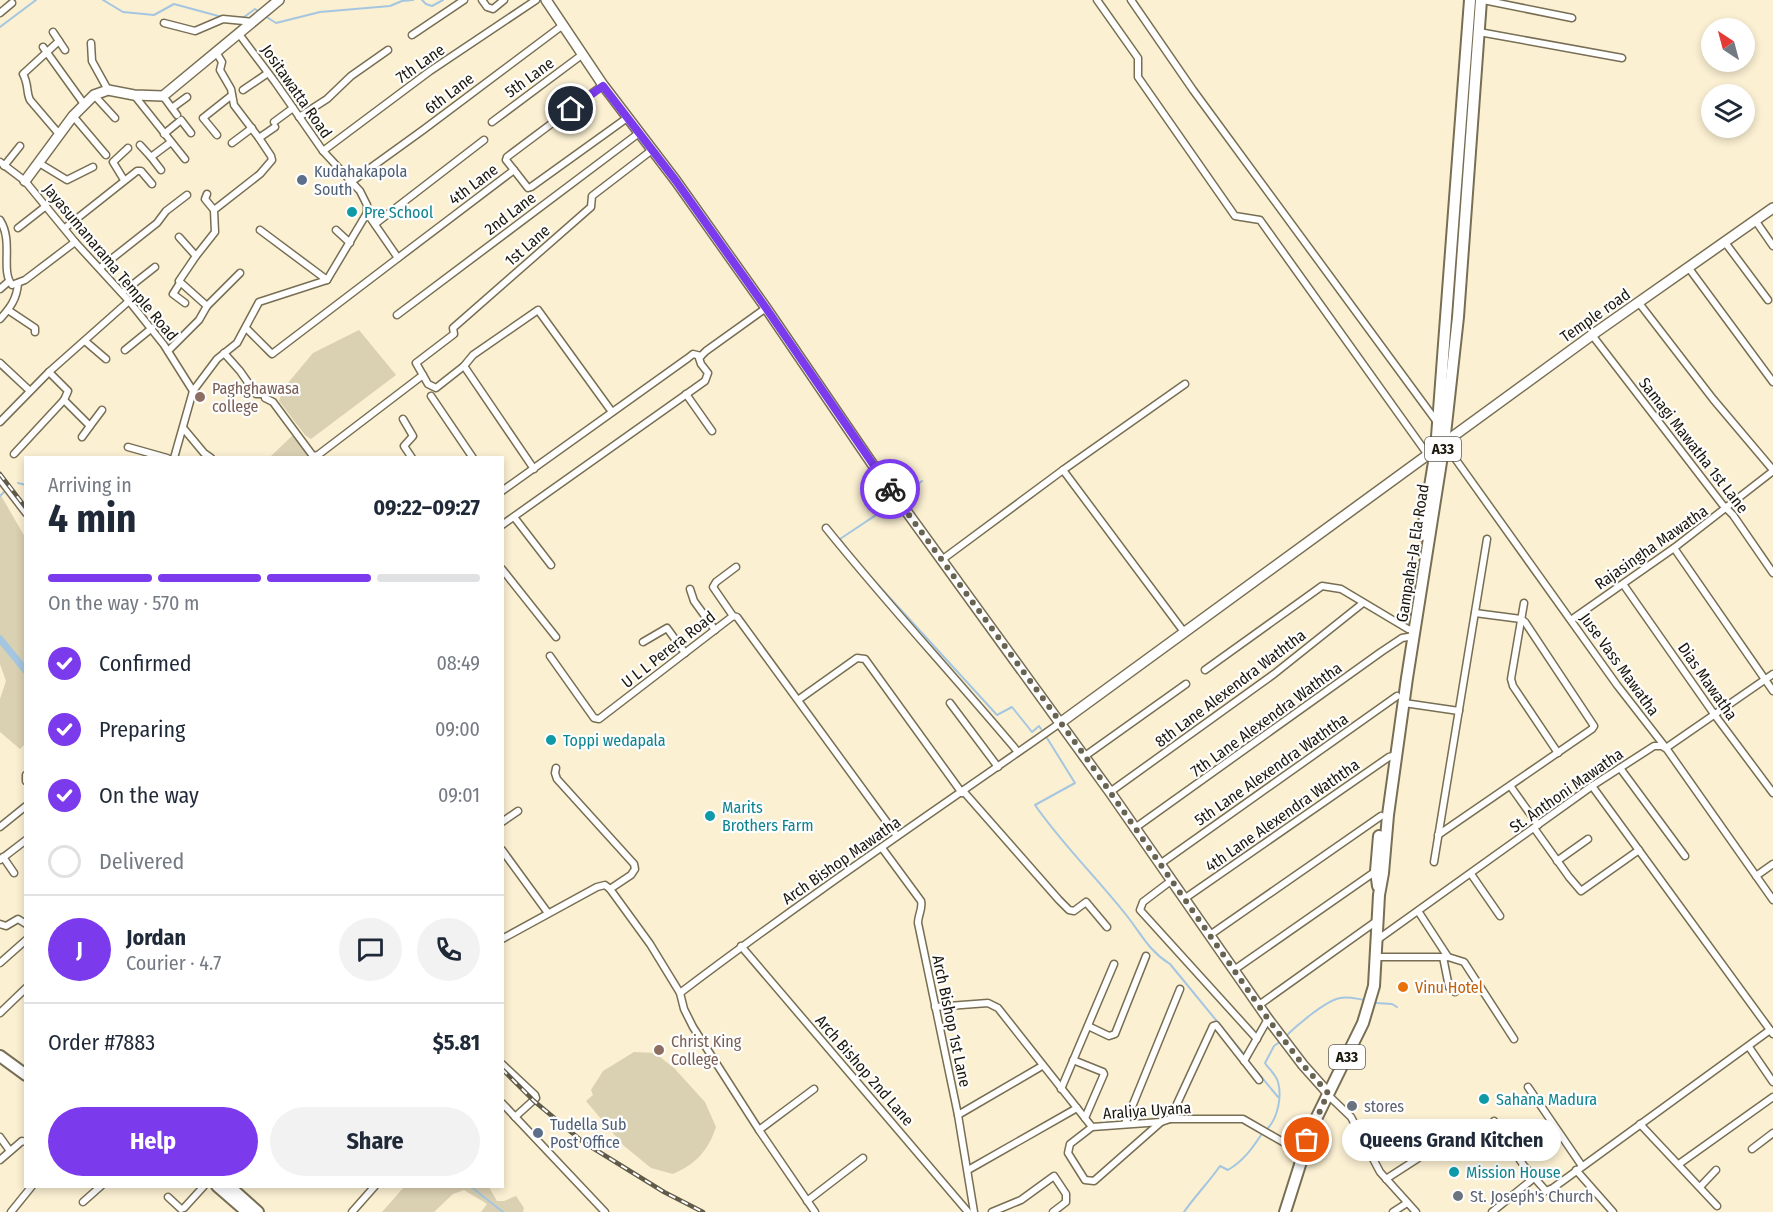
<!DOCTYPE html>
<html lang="en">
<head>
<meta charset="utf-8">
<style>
  :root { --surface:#fff; --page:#f2f2f3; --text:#1f2937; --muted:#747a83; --line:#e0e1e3; --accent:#7c3aed }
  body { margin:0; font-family:"Fira Sans Condensed",sans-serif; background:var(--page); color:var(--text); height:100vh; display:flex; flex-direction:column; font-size:22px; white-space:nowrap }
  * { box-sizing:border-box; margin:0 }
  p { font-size:20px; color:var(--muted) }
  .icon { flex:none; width:33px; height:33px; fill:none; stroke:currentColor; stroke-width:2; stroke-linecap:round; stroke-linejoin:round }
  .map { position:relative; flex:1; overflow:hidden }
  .side { position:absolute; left:24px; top:456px; width:480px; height:732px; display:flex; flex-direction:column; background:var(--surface); border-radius:0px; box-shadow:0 3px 9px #0003 }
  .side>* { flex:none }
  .needle { width:39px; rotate:324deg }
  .fabs { position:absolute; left:1701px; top:18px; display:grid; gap:12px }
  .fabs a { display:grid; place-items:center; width:54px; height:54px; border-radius:50%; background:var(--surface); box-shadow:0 3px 9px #0003; font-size:30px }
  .pin { position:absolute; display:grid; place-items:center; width:51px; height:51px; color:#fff; margin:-26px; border:3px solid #fff; border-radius:50%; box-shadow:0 2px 6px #0007 }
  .courier { position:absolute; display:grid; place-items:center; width:60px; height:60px; margin:-30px; border:4px solid #7c3aed; border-radius:50%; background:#fff; color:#222; box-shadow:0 2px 8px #0007 }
  .bubble { position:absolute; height:42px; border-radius:21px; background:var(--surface); box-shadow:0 3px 9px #0003; font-size:20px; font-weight:700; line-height:42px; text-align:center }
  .summary em { font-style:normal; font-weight:700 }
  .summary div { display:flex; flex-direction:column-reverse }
  .summary { display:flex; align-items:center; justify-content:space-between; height:102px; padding:0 24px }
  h1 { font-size:39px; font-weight:700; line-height:45px }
  .bar { display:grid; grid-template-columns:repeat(4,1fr); gap:9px 6px; align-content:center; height:72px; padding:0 24px }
  .bar i { height:8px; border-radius:4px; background:var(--line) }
  .bar .on { background:var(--accent) }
  .bar p { grid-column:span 4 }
  .line { display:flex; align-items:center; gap:15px; padding:0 24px; border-top:2px solid var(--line) }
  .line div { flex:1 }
  .round { display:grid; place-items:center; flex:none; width:63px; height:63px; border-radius:32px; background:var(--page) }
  ol { padding:0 24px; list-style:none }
  li { display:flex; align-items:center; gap:18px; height:66px }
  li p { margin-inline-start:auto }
  li .icon { padding:6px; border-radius:50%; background:var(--accent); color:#fff; stroke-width:4 }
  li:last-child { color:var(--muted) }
  li i { width:33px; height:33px; border:3px solid var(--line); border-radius:50% }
  .button { display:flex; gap:12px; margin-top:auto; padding:12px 24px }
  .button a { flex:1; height:69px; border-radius:36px; background:var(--accent); color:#fff; font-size:24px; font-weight:700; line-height:69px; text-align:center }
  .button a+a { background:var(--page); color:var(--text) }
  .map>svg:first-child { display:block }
</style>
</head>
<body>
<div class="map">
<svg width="1773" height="1212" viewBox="0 0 1773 1212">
  <rect width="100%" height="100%" fill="#fbf0d2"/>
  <g fill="#dad0b2">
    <polygon points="359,330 396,375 311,439 305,435 279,401 283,389 313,353"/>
    <polygon points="293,435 311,457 269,458"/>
    <polygon points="0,494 25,537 26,743 20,749 0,732 0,699 6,681 0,664"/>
    <path d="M634 1052 655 1053 674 1068 705 1102 716 1127C708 1151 696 1164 673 1174L651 1168 623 1145 586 1101 593 1095 591 1090 603 1071Z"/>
    <polygon points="405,1186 489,1187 497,1201 504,1201 516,1196 524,1208 523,1212 481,1212 487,1204 464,1190 453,1194 434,1212 382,1212"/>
  </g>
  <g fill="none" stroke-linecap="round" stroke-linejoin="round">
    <g stroke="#a5c6e1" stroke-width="2">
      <polyline points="103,0 123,12 154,15 174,4 222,17"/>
      <polyline points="422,0 426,4 432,6 443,0"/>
      <polyline points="265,16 276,23 320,12 390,6 402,1 413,0"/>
      <polyline points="234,18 244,17 255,9 258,11"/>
      <polyline points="0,27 36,0"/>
      <polyline points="18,483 26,485"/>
      <polyline points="0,496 4,492"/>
      <polyline points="903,496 922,481"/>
      <polyline points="857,562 840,539 894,503"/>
      <polyline points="869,575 997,715 1012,707 1032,732 1039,726 1041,729"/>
      <path d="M1047 738 1075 783 1035 805C1062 844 1097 878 1127 916 1142 935 1149 951 1170 964L1243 1053"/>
      <polyline points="1376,1003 1392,1004 1397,1007"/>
      <path d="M1285 1037C1296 1026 1325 1001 1340 998 1348 996 1357 999 1365 1000"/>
      <polyline points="1249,1062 1278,1097"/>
      <path d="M1268 1128C1278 1117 1282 1096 1278 1082 1277 1076 1268 1068 1265 1063L1274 1046 1281 1041"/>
      <polyline points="470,1186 503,1212"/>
      <path d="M1184 1212C1195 1196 1209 1182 1220 1166L1228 1170C1243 1161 1252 1149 1261 1135"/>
    </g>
    <polyline stroke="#a5c6e1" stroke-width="7" points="0,639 26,671"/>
    <defs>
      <g id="street">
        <polyline points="482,0 487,7 493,9 504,0"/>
        <polyline points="1097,0 1138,58 1138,77 1235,216 1260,220 1428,455"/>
        <polyline points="1131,0 1193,90 1437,422"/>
        <polyline points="1483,0 1572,18"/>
        <polyline points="0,13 12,3"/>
        <polyline points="164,23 195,31 223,19 254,22"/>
        <path d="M53 32 59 41 23 74C29 85 26 92 30 100L59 134"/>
        <polyline points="1479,32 1622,58"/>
        <polyline points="412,35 464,0"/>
        <polyline points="59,41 65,50"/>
        <polyline points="91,43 92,61 108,90"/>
        <polyline points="43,47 84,104"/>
        <polyline points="243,90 268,73"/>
        <polyline points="94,95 115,118"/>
        <polyline points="134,95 185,159"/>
        <polyline points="163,96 177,115"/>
        <polyline points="172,108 187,97"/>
        <polyline points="73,116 106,155"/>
        <polyline points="299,117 327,99 351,76 388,50"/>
        <polyline points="274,122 293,108"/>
        <polyline points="492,122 583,54"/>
        <polyline points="164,134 181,120 191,133"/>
        <polyline points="217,135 203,118 232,95"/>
        <polyline points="259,138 275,127"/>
        <polyline points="232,143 252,128"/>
        <polyline points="140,145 151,157 171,142"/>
        <polyline points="323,151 430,71 536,0"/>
        <polyline points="151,157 161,170"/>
        <polyline points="0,162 25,181 75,242 129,301 164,345 193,391"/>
        <polyline points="39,163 67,180 93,167"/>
        <polyline points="4,166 20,146"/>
        <polyline points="514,170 528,188 531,187 627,118"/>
        <polyline points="124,180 113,162 128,148"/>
        <polyline points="351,182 423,130 563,25"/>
        <polyline points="207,194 205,199 214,210"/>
        <path d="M0 220C14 242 0 270 12 285L25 280 75 242"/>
        <polyline points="1755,220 1773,246"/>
        <polyline points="375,224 484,140"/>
        <polyline points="18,228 46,206"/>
        <polyline points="65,228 137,171 141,171 152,184"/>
        <polyline points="260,230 327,280"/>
        <polyline points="336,230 350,243"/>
        <polyline points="179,237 196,256"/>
        <polyline points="1724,241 1768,300"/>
        <polyline points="398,258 514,170 506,160 507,157 603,85"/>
        <polyline points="1688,267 1773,382"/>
        <polyline points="100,268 157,223 166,211 187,195"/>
        <polyline points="180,283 173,294 185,303"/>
        <polyline points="0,289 8,282"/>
        <polyline points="122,293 155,267"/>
        <polyline points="1639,303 1713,399 1773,470"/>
        <polyline points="207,306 240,273"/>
        <polyline points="8,310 35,328 35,332"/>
        <polyline points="397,315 639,133"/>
        <path d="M0 319C10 308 17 299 18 283"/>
        <polyline points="246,328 272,354 398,258 367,213"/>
        <polyline points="1592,335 1722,504 1733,515 1773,573"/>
        <polyline points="85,341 106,359"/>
        <polyline points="125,350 152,328"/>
        <polyline points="168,351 199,320 207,306 179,281 196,256 215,232 214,210 260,174 272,160 271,156 259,138 234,105 231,89 220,70 222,62 216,52"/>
        <polyline points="224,353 240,371 256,394 264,394 265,398 273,402 313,456 318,455 423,375"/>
        <polyline points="0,363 30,391"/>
        <polyline points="464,366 534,469"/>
        <polyline points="49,372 68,391 64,400 90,426 102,410"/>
        <polyline points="686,394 712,431"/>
        <polyline points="431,396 473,458"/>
        <polyline points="612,412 538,310 473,355 464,366 436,388 428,384 416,363 454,334 453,328 591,207 592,196 652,150"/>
        <polyline points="403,419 413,436 404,446 412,458"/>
        <polyline points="0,422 49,372 129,301"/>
        <polyline points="184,429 204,453 211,458"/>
        <polyline points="82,437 90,426"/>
        <polyline points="1444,443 1617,685 1666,748 1773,900"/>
        <polyline points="128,447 167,458"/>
        <polyline points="14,454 64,400"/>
        <polyline points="174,458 193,391 217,359 237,343 259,302 327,280 367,213 367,205 360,191 323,151 275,82 239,34"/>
        <polyline points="1063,470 1184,632"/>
        <polyline points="0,479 26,513"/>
        <polyline points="502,491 688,358 693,354 701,356"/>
        <polyline points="514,517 551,565"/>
        <polyline points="502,525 705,381 708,373 701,364 699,358 706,351 766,308"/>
        <path d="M826 528C888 605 955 677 1018 752"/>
        <polyline points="1674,548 1773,691"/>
        <polyline points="943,559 1063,470 1185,384"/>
        <polyline points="502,569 556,637"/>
        <polyline points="1623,584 1714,714 1773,793"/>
        <polyline points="690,589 694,601 715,630"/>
        <polyline points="1524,603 1511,679 1513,686 1558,753"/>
        <polyline points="733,616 713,587 716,582 736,567"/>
        <polyline points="1571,620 1674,548 1773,471"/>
        <polyline points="643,642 667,628 685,653"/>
        <polyline points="550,656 594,718 599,719 733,616 737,617 897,836"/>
        <polyline points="1205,670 1322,586 1341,589 1408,629 1415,630"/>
        <polyline points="798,700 857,658 865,659 962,793"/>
        <polyline points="950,703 998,767"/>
        <polyline points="1404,703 1459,711"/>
        <polyline points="1666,748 1773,674"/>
        <polyline points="1085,756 1186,684"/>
        <polyline points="556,768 555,773 557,779 634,864 635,869 631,875 610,889"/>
        <polyline points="1620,768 1685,856"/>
        <polyline points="26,775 26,781"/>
        <polyline points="1592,786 1773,1034"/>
        <polyline points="1511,787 1538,825"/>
        <polyline points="964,792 1059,900 1069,910 1074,911 1086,902 1107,927"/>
        <polyline points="1110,792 1274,674 1363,603"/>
        <polyline points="502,822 518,811"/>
        <polyline points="0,827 26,806"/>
        <polyline points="1135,828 1381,652 1402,638 1414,636"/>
        <polyline points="1534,828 1569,877 1581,891 1639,850"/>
        <polyline points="1438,835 1592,729 1594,726 1525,622 1521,619 1475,613"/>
        <path d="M882 848 921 901C923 908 918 915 918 923L958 1115 974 1212"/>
        <polyline points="502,850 548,913"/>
        <polyline points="3,857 14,873"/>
        <polyline points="0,860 26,840"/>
        <polyline points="1557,861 1588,839"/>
        <polyline points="1434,862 1487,539"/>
        <polyline points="1160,864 1397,696"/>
        <polyline points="1471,874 1500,916"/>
        <polyline points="1756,876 1773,864"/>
        <polyline points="1172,880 1143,902 1140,910 1257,1039"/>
        <polyline points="1184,899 1389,757 1396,755"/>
        <polyline points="1418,911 1448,957"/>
        <polyline points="0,924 6,926 18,919 26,924"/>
        <polyline points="1210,935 1381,816"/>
        <polyline points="502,939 597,887 605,885 610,889 650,944 680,993 684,1009 693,1027 759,1130 815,1212"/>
        <polyline points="1377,940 1592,786 1654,746 1662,746 1665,748"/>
        <polyline points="741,946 968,1212"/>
        <polyline points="1377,957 1448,957 1464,962 1514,1039"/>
        <polyline points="1443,957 1449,987 1455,992"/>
        <polyline points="0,963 26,940"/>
        <polyline points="1234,970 1376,871"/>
        <path d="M680 993C804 899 933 812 1060 723"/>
        <polyline points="1259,1005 1378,920"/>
        <polyline points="935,1007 988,1003 998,1008 1092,1127 1161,1122 1170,1119 1243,1119 1302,1153"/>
        <polyline points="0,1013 26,988"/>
        <polyline points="1088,1026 1109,1036 1115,1034 1146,956"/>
        <polyline points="1749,1047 1773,1082"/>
        <polyline points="1073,1060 1103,1072 1104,1074 1085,1118"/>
        <polyline points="1244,1061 1268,1019"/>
        <polyline points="502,1064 535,1095 536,1098 515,1117"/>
        <polyline points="1528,1087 1582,1166"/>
        <polyline points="1061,1089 1114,964"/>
        <polyline points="1328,1095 1351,1117 1380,1172 1416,1212"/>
        <polyline points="502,1103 605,1212"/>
        <polyline points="958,1115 1042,1066"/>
        <polyline points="1170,1119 1213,1026 1216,1025 1259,1080"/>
        <polyline points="1494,1121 1524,1166 1546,1191 1553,1188 1770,1030"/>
        <polyline points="1125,1124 1180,989"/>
        <polyline points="1640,1124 1717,1206"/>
        <polyline points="1092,1127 1070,1144 1068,1153 1085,1180 1094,1181 1161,1122"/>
        <polyline points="759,1130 814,1089"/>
        <polyline points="0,1137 10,1151"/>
        <polyline points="1752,1149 1773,1133"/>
        <polyline points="0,1160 22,1141 26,1142"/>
        <polyline points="1679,1164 1773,1097"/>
        <polyline points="968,1170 1077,1108"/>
        <polyline points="1576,1170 1613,1212"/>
        <polyline points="1386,1179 1417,1159 1464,1124"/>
        <polyline points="1700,1187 1716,1170"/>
        <polyline points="168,1197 181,1209 184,1208 204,1186"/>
        <polyline points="807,1201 863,1158"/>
        <polyline points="83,1202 101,1186"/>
        <polyline points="11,1212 32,1186"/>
        <polyline points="352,1212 375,1186"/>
        <polyline points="992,1212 1021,1200 1054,1176 1066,1194 1066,1202 1053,1212"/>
        <polyline points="1393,1212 1407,1203"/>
        <polyline points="1492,1212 1534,1178"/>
      </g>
      <g id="secondary">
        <polyline points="546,0 603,85 676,181 766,308 875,468 1110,792 1268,1019 1303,1065 1328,1093"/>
        <polyline points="25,181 73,116 94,95 108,90 134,95 163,96 279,0"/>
        <polyline points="1060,723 1592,335 1773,208"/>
      </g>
      <g id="highway">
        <polyline points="1422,535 1436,450 1470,0"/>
        <polyline points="1378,886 1376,871 1379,836"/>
        <polyline points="0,1056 26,1075"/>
        <polyline points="217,1186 247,1212"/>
        <polyline points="229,1186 258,1212"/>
        <polyline points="1285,1212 1312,1127 1363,1023 1374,986 1379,895 1383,873 1388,815 1407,678 1444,443 1458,317 1481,0"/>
      </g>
    </defs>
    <use href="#street" stroke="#776e53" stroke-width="9"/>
    <use href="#secondary" stroke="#776e53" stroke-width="12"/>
    <use href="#highway" stroke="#776e53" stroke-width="14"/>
    <use href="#street" stroke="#fff" stroke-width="6"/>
    <use href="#secondary" stroke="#fff" stroke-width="9"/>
    <use href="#highway" stroke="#fff" stroke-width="10"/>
    <defs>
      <g id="rail">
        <polyline points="0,474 26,508"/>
        <polyline points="502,1069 534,1101 583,1142 664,1192 703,1212"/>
      </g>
    </defs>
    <use href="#rail" stroke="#605a49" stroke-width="4.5"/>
    <use href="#rail" stroke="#fefefe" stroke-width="2" stroke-dasharray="7" stroke-linecap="butt"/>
  </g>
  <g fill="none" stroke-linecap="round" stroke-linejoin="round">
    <polyline stroke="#696351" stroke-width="6" stroke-dasharray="0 10.8" points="890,489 1085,756 1268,1019 1303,1065 1328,1093 1307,1140"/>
    <polyline stroke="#7c3aed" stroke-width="8" points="571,109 603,86 676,181 766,308 890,489"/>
  </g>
  <g fill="#5c6f8a" stroke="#fefefe" stroke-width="2">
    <circle cx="302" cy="180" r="6"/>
    <circle cx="538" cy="1133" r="6"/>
  </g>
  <g fill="#0f9aa8" stroke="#fefefe" stroke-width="2">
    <circle cx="352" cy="212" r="6"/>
    <circle cx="551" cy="740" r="6"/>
    <circle cx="710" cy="816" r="6"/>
    <circle cx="1484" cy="1099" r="6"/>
    <circle cx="1454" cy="1172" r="6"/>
  </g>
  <g fill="#8d6e63" stroke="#fefefe" stroke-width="2">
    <circle cx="200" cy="397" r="6"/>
    <circle cx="659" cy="1050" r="6"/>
  </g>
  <circle fill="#e8710a" stroke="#fefefe" stroke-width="2" cx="1403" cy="987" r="6"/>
  <g fill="#6b7280" stroke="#fefefe" stroke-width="2">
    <circle cx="1352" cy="1106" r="6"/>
    <circle cx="1458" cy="1196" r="6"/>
  </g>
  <g text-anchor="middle" stroke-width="4.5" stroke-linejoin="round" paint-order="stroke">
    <g fill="#fefefe" stroke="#5f5c55" stroke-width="1.5">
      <rect x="1425" y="437" width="36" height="24" rx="4.5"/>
      <rect x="1329" y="1045" width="36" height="24" rx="4.5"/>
    </g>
    <g font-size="15" font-weight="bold" fill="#1b170c">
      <text x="1443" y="454">A33</text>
      <text x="1347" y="1062">A33</text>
    </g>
    <g font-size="16" fill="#1b170c" stroke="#fefefe">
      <text transform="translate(420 63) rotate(-35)" y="6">7th Lane</text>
      <text transform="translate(529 77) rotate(-36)" y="6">5th Lane</text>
      <text transform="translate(297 91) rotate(55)" y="6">Jositawatta Road</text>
      <text transform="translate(449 93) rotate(-37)" y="6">6th Lane</text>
      <text transform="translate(473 184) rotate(-37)" y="6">4th Lane</text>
      <text transform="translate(510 213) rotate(-37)" y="6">2nd Lane</text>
      <text transform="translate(527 245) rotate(-41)" y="6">1st Lane</text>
      <text transform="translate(111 262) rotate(50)" y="6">Jayasumanarama Temple Road</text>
      <text transform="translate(1595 315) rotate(-35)" y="6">Temple road</text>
      <text transform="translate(1694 445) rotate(52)" y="6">Samagi Mawatha 1st Lane</text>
      <text transform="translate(1651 547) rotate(-35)" y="6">Rajasingha Mawatha</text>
      <text transform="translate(1412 553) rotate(-81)" y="6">Gampaha-Ja Ela Road</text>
      <text transform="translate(668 649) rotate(-38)" y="6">U L L Perera Road</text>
      <text transform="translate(1620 664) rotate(54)" y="6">Juse Vass Mawatha</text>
      <text transform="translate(1708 681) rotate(55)" y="6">Dias Mawatha</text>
      <text transform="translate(1230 688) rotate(-37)" y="6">8th Lane Alexendra Waththa</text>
      <text transform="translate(1266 719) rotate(-36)" y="6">7th Lane Alexendra Waththa</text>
      <text transform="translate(1271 769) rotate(-35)" y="6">5th Lane Alexendra Waththa</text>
      <text transform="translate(1566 790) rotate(-35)" y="6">St. Anthoni Mawatha</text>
      <text transform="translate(1282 815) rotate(-35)" y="6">4th Lane Alexendra Waththa</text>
      <text transform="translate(841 860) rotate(-35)" y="6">Arch Bishop Mawatha</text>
      <text transform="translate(952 1021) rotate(78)" y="6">Arch Bishop 1st Lane</text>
      <text transform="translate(865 1070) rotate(49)" y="6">Arch Bishop 2nd Lane</text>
      <text transform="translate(1147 1110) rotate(-4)" y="6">Araliya Uyana</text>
    </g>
    <g font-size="16" fill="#4e5e75" stroke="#fefefe" text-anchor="start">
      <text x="314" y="177">Kudahakapola<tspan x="314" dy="18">South</tspan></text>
      <text x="550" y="1130">Tudella Sub<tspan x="550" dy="18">Post Office</tspan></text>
    </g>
    <g font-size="16" fill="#0d838f" stroke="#fefefe" text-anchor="start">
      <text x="364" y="218">Pre School</text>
      <text x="563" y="746">Toppi wedapala</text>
      <text x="722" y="813">Marits<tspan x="722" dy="18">Brothers Farm</tspan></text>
      <text x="1496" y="1105">Sahana Madura</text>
      <text x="1466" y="1178">Mission House</text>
    </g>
    <g font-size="16" fill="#785e54" stroke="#fefefe" text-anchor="start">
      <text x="212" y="394">Paghghawasa<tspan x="212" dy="18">college</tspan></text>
      <text x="671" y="1047">Christ King<tspan x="671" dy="18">College</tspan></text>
    </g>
    <g font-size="16" fill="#c56008" stroke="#fefefe" text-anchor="start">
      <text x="1415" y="993">Vinu Hotel</text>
    </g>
    <g font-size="16" fill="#5b616d" stroke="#fefefe" text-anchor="start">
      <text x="1364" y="1112">stores</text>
      <text x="1470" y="1202">St. Joseph's Church</text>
    </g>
  </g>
</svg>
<div class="fabs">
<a><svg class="needle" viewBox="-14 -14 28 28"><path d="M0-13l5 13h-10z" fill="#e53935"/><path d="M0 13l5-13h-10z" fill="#747a83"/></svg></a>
<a><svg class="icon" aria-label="layers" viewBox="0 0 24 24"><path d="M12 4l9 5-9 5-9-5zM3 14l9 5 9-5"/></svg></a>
</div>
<div class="pin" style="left:1307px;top:1140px;background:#ea580c"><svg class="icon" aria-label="bag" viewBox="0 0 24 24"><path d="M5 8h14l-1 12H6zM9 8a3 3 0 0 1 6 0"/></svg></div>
<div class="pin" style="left:571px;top:109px;background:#1f2937"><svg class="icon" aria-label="home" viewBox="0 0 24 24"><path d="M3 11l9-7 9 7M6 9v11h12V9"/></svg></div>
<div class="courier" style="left:890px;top:489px"><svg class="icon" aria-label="bike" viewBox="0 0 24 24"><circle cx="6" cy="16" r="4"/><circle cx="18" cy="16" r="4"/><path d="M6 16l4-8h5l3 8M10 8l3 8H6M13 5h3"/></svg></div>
<div class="bubble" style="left:1342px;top:1119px;width:219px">Queens Grand Kitchen</div>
<section class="side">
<div class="summary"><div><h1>4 min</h1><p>Arriving in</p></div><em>09:22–09:27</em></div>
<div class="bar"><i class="on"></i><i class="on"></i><i class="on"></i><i></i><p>On the way · 570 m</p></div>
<ol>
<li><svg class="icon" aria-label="check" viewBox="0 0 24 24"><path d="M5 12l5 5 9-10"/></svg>Confirmed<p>08:49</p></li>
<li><svg class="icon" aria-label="check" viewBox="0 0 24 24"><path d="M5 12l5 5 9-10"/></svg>Preparing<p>09:00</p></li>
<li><svg class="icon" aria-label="check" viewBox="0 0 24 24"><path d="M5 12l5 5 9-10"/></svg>On the way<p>09:01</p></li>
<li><i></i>Delivered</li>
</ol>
<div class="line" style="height:108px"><b class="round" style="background:var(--accent);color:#fff">J</b><div><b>Jordan</b><p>Courier · 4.7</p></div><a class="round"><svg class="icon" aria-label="chat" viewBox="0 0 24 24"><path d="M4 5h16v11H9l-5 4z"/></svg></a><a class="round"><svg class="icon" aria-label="phone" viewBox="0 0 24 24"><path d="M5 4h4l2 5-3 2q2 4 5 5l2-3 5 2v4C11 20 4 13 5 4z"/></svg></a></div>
<div class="line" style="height:78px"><div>Order #7883</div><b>$5.81</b></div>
<div class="button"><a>Help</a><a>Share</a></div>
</section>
</div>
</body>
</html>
